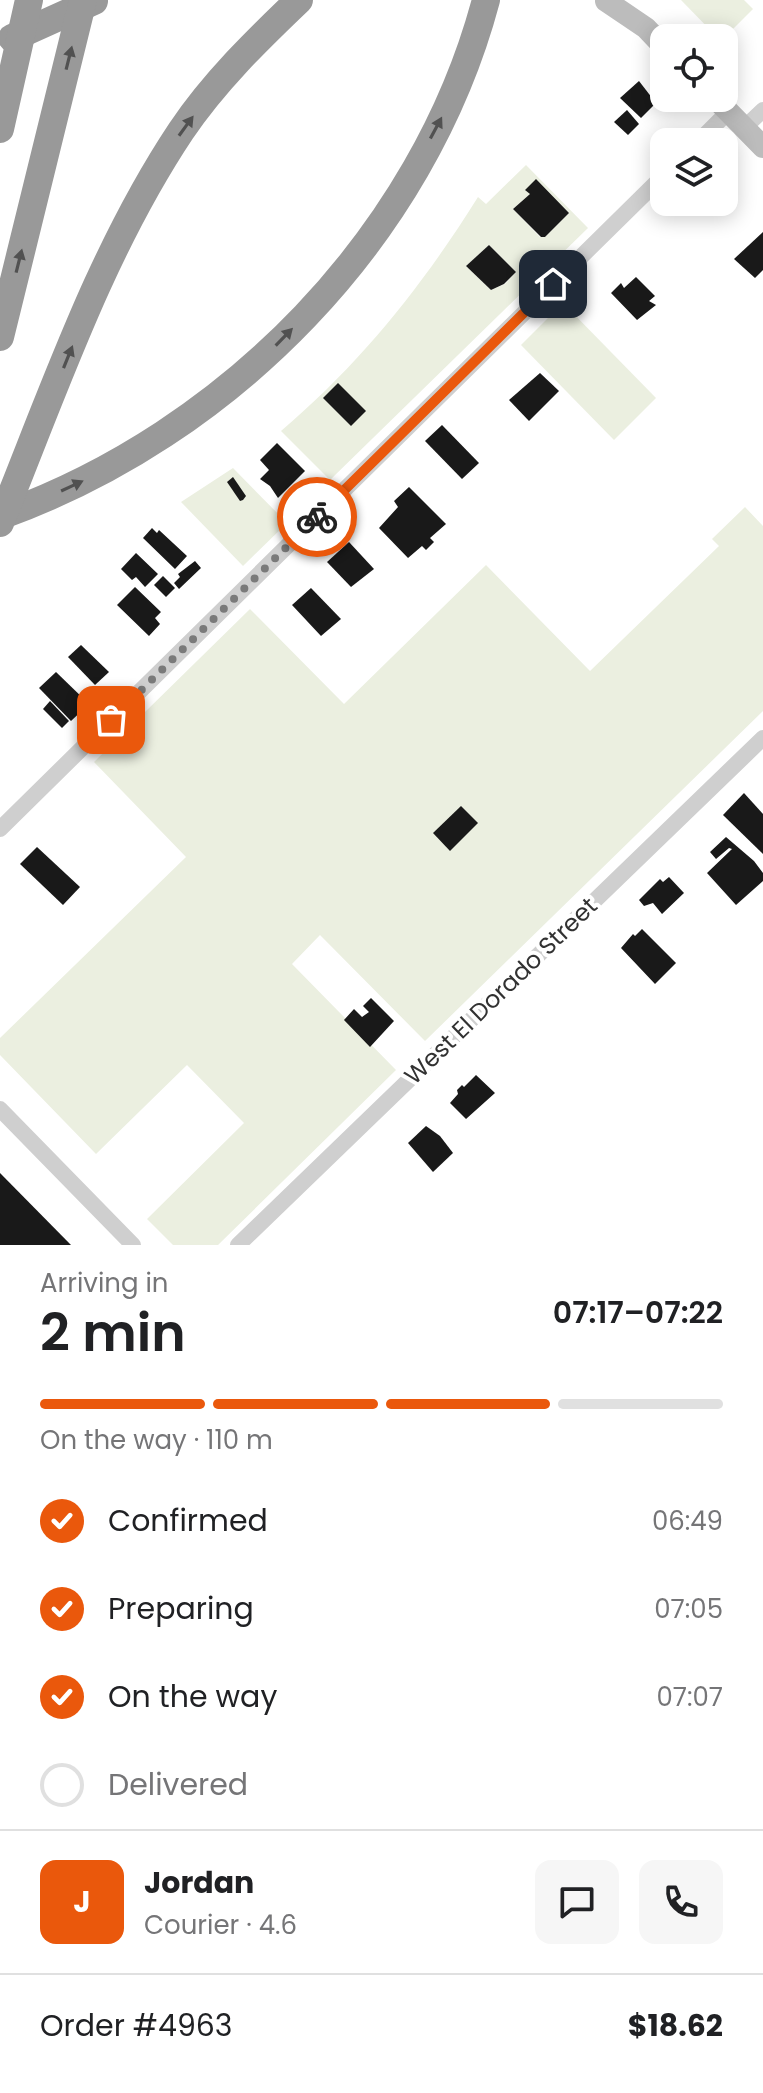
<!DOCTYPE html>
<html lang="en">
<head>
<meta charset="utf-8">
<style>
  :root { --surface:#fff; --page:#f6f6f6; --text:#202124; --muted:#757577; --line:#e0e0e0; --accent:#ea580c }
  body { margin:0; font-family:Poppins,sans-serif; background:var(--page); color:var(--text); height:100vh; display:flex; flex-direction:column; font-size:30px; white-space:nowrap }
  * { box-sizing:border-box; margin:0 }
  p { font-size:26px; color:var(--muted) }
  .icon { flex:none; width:44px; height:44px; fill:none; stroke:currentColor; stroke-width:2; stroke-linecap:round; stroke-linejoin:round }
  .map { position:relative; height:1245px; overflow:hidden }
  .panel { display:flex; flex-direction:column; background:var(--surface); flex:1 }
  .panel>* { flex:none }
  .tools { position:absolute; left:650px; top:24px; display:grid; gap:16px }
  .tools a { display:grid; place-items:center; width:88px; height:88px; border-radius:16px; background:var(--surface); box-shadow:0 4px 20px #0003; font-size:40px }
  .pin { position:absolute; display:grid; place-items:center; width:68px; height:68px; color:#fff; margin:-34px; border-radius:16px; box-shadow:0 4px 12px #0006 }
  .courier { position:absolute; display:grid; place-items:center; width:80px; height:80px; margin:-40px; border:6px solid #ea580c; border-radius:50%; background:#fff; color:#222; box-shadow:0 2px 10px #0007 }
  .overview em { font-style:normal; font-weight:600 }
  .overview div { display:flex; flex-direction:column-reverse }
  .overview { display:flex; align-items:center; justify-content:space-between; height:136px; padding:0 40px }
  h1 { font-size:52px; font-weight:600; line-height:60px }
  .bar { display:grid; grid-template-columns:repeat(4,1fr); gap:12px 8px; align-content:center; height:96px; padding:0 40px }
  .bar i { height:10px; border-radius:6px; background:var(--line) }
  .bar .active { background:var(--accent) }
  .bar p { grid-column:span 4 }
  .line { display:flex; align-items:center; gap:20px; padding:0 40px; border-top:2px solid var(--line) }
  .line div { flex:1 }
  .round { display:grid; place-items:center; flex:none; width:84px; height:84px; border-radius:16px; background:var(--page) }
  ol { padding:0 40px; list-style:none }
  li { display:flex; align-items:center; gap:24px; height:88px }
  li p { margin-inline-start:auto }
  li .icon { padding:8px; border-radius:50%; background:var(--accent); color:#fff; stroke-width:4 }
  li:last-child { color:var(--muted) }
  li i { width:44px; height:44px; border:4px solid var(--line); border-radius:50% }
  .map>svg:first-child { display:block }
</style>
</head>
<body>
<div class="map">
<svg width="763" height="1245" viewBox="0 0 763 1245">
  <rect width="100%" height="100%" fill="#fff"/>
  <g fill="#ebefe0" fill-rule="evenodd">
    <polygon points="681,0 744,0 753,9 724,38 718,38"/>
    <path d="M526 165 588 228 330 480 281 431C361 363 423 285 478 197L486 204ZM536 180 569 213 545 237H540L513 209 530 194ZM489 245 516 272 505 284 491 290 466 266Z"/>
    <polygon points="563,303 656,398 614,440 521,345"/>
    <polygon points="233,468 287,523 243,566 181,502"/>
    <polygon points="745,507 763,526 763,711 425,1041 320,935 292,964 396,1070 218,1245 173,1245 147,1219 244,1123 187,1065 96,1154 0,1055 0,1038 186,857 94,762 250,609 344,704 486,565 590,671 719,546 712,539"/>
  </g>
  <g fill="#191919">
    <polygon points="639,81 656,103 641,118 620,98"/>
    <polygon points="627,110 639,124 628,135 614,122"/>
    <polygon points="536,179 569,213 545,237 541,237 513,209 530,194 525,190"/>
    <polygon points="763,232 763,270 755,278 734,259"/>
    <polygon points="489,245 516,272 504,284 491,290 466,266"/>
    <polygon points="636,277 655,296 649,301 656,305 637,320 611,293 621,283 624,288"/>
    <polygon points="540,373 559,391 529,421 509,400"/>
    <polygon points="338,383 366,411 351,426 323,398"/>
    <polygon points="442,425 479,463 462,479 425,441"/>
    <polygon points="277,443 305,471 278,498 270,486 260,479 269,470 260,460"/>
    <polygon points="233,477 246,496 243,500 240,501 227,482"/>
    <polygon points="409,487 446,524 430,538 434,542 426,550 422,546 408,558 379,528 398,507 394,501"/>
    <polygon points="152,528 157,533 159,530 187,556 175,569 143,538"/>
    <polygon points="349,542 374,569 351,587 327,562"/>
    <polygon points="136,553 158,574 145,587 136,577 132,580 121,569"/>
    <polygon points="195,561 201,568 179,589 174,583 180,577 178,574"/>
    <polygon points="163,576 175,588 166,597 154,585"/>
    <polygon points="135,587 161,612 155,618 160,624 149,636 117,605"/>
    <polygon points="311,588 341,619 321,636 292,605"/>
    <polygon points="81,645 109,672 95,685 68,657"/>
    <polygon points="56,672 89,704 71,721 39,688"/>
    <polygon points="50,701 69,721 62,728 43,709"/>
    <polygon points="744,793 763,814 763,854 723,815"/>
    <polygon points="461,806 478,823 450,851 433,833"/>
    <polygon points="726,837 754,861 763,873 763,881 736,905 707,873 732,849 729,848 716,859 710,852"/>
    <polygon points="37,847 80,887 63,905 20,864"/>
    <polygon points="669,877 684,893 662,914 653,903 644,906 639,900 660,879 663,882"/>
    <polygon points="642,929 676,963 655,984 621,948 633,934 635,936"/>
    <polygon points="371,998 394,1021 370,1047 344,1020 354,1009 362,1017 369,1012 363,1006"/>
    <polygon points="476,1075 495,1093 466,1119 450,1103 458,1094 457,1090 462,1085 464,1087"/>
    <polygon points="426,1126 440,1136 453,1153 433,1172 408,1143"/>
    <polygon points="0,1173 71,1245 0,1245"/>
  </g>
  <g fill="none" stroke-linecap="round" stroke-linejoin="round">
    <g stroke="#cfcfcf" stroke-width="16">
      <polyline points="744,128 763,110"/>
      <polyline points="698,142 728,112"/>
      <polyline points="0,829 664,175"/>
      <polyline points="0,1109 133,1245"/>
      <polyline points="238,1245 763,738"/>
    </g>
    <g stroke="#bcbcbc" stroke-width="22">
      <polyline points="606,1 646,28 664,47"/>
      <polyline points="715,98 763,147"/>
    </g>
    <g stroke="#999" stroke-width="28">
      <polyline points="12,38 94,1"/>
      <polyline points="0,129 29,0"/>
      <polyline points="0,337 83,0"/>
      <path d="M0 516C229 434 423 237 486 0"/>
      <path d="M0 523C54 390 101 251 181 131 214 82 257 40 299 0"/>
    </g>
  </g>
  <defs><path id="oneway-solid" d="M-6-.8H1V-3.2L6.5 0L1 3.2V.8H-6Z" transform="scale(2)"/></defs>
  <g fill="#515151">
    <use href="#oneway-solid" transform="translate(69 58) rotate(-76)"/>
    <use href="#oneway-solid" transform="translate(186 126) rotate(-54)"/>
    <use href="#oneway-solid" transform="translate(436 128) rotate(-62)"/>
    <use href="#oneway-solid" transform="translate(19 261) rotate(-76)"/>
    <use href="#oneway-solid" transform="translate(284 337) rotate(-46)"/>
    <use href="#oneway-solid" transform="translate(68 357) rotate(-68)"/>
    <use href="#oneway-solid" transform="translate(72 486) rotate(-25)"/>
  </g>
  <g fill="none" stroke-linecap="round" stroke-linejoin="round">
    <polyline stroke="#7a7a7a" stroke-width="8" stroke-dasharray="0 14.4" points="111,720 317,517"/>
    <polyline stroke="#ea580c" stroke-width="10" points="317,517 553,284"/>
  </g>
  <g text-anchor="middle" stroke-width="8" stroke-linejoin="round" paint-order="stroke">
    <g font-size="24" fill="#323232" stroke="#fff">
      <text transform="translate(501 991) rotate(-44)" y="8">West El Dorado Street</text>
    </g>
  </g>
</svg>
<div class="tools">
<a><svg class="icon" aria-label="locate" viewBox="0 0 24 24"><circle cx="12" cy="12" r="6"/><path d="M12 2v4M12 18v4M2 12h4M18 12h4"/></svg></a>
<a><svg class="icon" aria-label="layers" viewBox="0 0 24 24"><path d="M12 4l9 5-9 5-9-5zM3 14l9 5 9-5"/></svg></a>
</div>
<div class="pin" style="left:111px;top:720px;background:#ea580c"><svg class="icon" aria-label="bag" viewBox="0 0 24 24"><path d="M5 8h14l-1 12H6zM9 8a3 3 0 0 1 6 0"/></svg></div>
<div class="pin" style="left:553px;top:284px;background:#1f2937"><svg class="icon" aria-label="home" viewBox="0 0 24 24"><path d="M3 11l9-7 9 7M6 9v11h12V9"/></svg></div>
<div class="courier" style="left:317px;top:517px"><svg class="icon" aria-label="bike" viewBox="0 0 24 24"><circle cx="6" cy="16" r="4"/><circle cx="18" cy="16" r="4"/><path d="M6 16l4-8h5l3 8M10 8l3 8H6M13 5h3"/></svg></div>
</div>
<section class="panel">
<div class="overview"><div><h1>2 min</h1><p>Arriving in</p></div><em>07:17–07:22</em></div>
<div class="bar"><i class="active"></i><i class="active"></i><i class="active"></i><i></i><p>On the way · 110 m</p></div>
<ol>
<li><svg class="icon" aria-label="check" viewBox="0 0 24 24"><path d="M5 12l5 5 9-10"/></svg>Confirmed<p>06:49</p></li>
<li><svg class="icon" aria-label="check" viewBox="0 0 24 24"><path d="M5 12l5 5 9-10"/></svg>Preparing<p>07:05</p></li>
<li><svg class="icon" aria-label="check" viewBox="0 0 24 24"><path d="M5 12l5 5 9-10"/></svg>On the way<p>07:07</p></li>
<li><i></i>Delivered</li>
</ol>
<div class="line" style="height:144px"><b class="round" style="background:var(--accent);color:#fff">J</b><div><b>Jordan</b><p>Courier · 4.6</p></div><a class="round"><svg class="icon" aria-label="chat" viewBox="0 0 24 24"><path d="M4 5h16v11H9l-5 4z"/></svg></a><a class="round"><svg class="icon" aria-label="phone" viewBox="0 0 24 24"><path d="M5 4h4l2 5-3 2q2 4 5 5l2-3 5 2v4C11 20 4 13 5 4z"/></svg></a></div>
<div class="line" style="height:104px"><div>Order #4963</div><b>$18.62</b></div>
</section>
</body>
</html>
